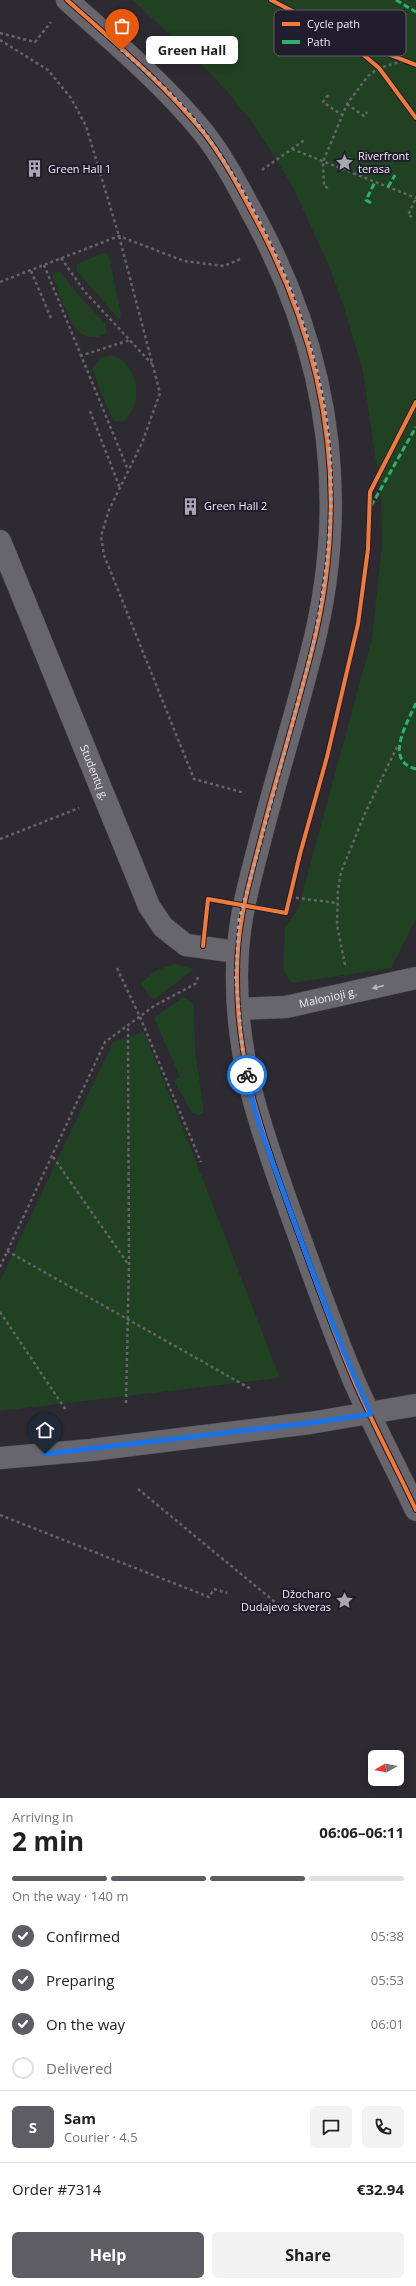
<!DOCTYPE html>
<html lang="en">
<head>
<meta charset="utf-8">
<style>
  :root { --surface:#fff; --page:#f2f2f2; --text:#202124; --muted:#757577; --line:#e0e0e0; --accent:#5e5d63 }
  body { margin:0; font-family:"Open Sans",sans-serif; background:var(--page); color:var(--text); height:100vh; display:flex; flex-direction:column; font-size:15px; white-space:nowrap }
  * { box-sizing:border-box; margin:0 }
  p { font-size:13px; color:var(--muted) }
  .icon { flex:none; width:22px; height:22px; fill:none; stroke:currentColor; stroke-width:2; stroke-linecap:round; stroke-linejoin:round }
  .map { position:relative; height:1798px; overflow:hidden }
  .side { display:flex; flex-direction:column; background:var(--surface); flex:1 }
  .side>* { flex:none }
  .needle { width:26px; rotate:261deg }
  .buttons { position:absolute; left:368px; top:1750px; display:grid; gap:8px }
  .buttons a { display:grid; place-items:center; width:36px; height:36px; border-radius:6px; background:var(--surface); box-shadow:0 2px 10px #0003; font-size:20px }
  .pin { position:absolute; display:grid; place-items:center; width:34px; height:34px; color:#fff; margin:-41px -17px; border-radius:50% 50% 50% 0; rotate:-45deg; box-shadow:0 0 4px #0007 }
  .pin .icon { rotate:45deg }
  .courier { position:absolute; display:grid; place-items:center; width:40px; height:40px; margin:-20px; border:3px solid #1a73e8; border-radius:50%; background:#fff; color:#222; box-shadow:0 1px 5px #0007 }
  .bubble { position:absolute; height:28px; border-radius:6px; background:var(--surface); box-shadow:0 2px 10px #0003; font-size:13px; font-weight:700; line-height:28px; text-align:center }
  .summary em { font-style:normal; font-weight:700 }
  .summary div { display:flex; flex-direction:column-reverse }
  .summary { display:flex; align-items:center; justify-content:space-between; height:68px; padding:0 12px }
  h1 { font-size:26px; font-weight:700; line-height:30px }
  .bar { display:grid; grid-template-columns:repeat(4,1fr); gap:6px 4px; align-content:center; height:48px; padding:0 12px }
  .bar i { height:5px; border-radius:3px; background:var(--line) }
  .bar .active { background:var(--accent) }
  .bar p { grid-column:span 4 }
  .line { display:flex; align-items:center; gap:10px; padding:0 12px; border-top:1px solid var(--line) }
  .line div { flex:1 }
  .round { display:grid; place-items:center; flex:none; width:42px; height:42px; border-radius:6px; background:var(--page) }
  ol { padding:0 12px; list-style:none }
  li { display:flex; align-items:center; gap:12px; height:44px }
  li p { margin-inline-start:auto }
  li .icon { padding:4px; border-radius:50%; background:var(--accent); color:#fff; stroke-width:4 }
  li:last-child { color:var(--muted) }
  li i { width:22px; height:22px; border:2px solid var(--line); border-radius:50% }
  .primary-button { display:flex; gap:8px; margin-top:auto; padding:8px 12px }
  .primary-button a { flex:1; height:46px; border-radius:6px; background:var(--accent); color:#fff; font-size:16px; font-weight:700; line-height:46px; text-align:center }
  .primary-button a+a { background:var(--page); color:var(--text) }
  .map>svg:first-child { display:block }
</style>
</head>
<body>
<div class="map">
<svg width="416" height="1798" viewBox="0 0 416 1798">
  <rect width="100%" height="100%" fill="#2d2a32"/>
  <g fill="#204122">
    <polygon points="132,0 416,0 416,919 391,968 292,983 283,970 285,927 298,909 372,638 382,545 381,497 363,372 345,310 329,266 292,185 255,126 225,89 188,51"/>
    <polygon points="105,252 109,256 121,315 120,319 116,316 77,271 77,264"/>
    <path d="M55 272H60L81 298 105 323 107 333C73 353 63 300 53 277Z"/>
    <path d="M111 355C116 357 122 359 125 363 141 379 140 408 123 422L115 421 110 415 92 369 101 357Z"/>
    <polygon points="175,964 194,969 155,999 149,996 141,983 157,970"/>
    <polygon points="183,997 194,1004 195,1051 203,1104 203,1113 199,1115 192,1113 174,1081 180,1077 154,1018"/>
    <polygon points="144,1032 183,1128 280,1378 0,1411 0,1281 113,1042"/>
  </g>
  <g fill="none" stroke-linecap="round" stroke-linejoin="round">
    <defs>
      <g id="minor">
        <path d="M67 0C114 42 163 83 203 132 223 157 239 188 254 216 329 354 351 501 311 654 295 718 275 781 259 845 247 891 237 926 237 974 236 1063 262 1132 291 1214 311 1268 330 1323 352 1376 371 1421 395 1465 416 1510"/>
        <path id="s1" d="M0 541 149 906 163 927 186 945 237 952"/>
        <path id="s2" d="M239 1009 286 1007 416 978"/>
        <polyline points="0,1458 91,1450 310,1423 416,1405"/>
      </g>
    </defs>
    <use href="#minor" stroke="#49474e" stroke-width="23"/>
    <g stroke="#666469" stroke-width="2.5" stroke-dasharray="3 3" stroke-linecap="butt">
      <polyline points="0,33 35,42 51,22"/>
      <polyline points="0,40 48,70 71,98 86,126 119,236 160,393 142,443 109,510 101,536 104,555 194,779 245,793"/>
      <polyline points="328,95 323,102 342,115"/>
      <polyline points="347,104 364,116 367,112"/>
      <polyline points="292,149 416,198"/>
      <polyline points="262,170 306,139"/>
      <polyline points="328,188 324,186 323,162 347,104 368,76 379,68 403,61"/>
      <polyline points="412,217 408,215 416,198"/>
      <polyline points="61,258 85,292 152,364"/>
      <polyline points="44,265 128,470"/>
      <polyline points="31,271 51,318"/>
      <polyline points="0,282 119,236 184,261 224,266 243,258"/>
      <polyline points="80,356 130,340"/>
      <polyline points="90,411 120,488"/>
      <polyline points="0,839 79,808"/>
      <polyline points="290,897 337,903"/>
      <polyline points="345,965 337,925 338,890 341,872 366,811 398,745"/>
      <polyline points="117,968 140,1017 201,1162"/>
      <polyline points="53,1157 128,1264"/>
      <polyline points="7,1251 251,1389"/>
      <polyline points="0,1267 105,1042 154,1006 195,984 199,975"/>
      <polyline points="0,1312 66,1410"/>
      <polyline points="126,1403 129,1264 128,1026"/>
      <polyline points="138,1489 287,1612"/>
      <polyline points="0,1515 209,1597 214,1589 227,1593"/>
    </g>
    <use href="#minor" stroke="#68666d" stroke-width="22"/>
    <g stroke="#2db169" stroke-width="3" stroke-dasharray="6 3" stroke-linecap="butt">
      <polyline points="396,0 416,12"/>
      <polyline points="345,169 351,158"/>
      <polyline points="388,187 395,175"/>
      <polyline points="371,203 366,200 375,182"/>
      <polyline points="371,506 416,427"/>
      <path d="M416 703C408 722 383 761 416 769"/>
    </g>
    <defs>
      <g id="cycleway">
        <path d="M67 0C114 42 163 83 203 132 223 157 239 188 254 216 329 354 351 501 311 654 295 718 275 781 259 845 247 891 237 926 237 974 236 1063 262 1132 291 1214 311 1268 330 1323 352 1376 371 1421 395 1465 416 1510"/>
        <polyline points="271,0 339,35 416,65"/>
        <polyline points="347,41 379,68 416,118"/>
        <polyline points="203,946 208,899 286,913 300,854 327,757 358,624 368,549 370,492 416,402"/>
      </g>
    </defs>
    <use href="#cycleway" stroke="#221d2c" stroke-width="6"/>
    <use href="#cycleway" stroke="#f17a3a" stroke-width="4"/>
  </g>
  <defs><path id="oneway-solid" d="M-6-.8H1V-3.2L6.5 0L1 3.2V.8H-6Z"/></defs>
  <use fill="#b7b5be" href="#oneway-solid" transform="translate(378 987) rotate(167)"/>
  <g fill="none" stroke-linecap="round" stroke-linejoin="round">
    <path stroke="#a9a6b0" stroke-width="4" stroke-dasharray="0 7.2" d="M122 50C152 76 183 103 206 135 268 221 319 336 329 442 335 512 327 581 312 650L239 921 236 979 242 1046 247 1075"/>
    <path stroke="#1a73e8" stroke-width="5" d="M45 1454 310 1423 371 1414C339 1346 314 1275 288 1205 273 1162 255 1120 247 1075"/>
  </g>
  <defs>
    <symbol id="sight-bare" viewBox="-9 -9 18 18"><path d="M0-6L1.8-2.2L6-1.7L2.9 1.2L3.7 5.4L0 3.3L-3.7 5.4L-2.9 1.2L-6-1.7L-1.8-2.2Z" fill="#a9a6b0" stroke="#221d2c" stroke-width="2.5" paint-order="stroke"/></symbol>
    <symbol id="building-bare" viewBox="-9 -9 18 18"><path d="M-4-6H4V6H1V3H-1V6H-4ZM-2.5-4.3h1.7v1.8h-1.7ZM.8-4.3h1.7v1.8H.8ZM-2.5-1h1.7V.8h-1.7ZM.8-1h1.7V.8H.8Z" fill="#a9a6b0" stroke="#221d2c" stroke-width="2.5" paint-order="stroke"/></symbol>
  </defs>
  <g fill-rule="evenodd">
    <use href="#sight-bare" x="332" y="150" width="25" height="25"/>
    <use href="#building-bare" x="22" y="156" width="25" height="25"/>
    <use href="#building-bare" x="178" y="494" width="25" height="25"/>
    <use href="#sight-bare" x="332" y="1588" width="25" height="25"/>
  </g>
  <g text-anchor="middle" stroke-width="4" stroke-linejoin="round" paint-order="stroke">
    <g font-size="11" fill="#ece9f4" stroke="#221d2c" text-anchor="start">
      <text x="358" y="160">Riverfront<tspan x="358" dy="13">terasa</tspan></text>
      <text x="48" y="173">Green Hall 1</text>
      <text x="204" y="510">Green Hall 2</text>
      <text x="331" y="1598" text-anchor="end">Džocharo<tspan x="331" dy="13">Dudajevo skveras</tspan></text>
    </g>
    <g font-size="11" fill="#ece9f4" stroke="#221d2c">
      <text dy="4" stroke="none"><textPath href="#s1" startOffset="250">Studentų g.</textPath></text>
      <text dy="4" stroke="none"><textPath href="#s2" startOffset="90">Malonioji g.</textPath></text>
    </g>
  </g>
  <rect x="274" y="10" width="132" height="46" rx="6" fill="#221d2c" stroke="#5f5a68" stroke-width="1"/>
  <rect x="282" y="22" width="18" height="4" fill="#f17a3a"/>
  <rect x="282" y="40" width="18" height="4" fill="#2db169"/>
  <g font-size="11" fill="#ece9f4">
    <text x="307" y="28">Cycle path</text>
    <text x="307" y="46">Path</text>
  </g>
</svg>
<div class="buttons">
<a><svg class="needle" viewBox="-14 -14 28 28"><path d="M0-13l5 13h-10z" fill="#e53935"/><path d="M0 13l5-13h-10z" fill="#757577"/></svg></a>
</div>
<div class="pin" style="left:122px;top:50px;background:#ea580c"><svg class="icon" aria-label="bag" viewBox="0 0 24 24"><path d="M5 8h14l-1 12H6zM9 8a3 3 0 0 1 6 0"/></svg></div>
<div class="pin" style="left:45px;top:1454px;background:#1f2937"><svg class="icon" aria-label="home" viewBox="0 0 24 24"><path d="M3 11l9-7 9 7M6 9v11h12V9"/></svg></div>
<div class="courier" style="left:247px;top:1075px"><svg class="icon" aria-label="bike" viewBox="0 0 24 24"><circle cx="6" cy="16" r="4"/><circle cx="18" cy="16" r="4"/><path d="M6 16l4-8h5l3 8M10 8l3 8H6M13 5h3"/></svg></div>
<div class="bubble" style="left:146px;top:36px;width:92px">Green Hall</div>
</div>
<section class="side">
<div class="summary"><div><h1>2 min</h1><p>Arriving in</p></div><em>06:06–06:11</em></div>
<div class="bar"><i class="active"></i><i class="active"></i><i class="active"></i><i></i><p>On the way · 140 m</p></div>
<ol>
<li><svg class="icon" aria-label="check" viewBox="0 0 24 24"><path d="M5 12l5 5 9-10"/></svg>Confirmed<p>05:38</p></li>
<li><svg class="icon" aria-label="check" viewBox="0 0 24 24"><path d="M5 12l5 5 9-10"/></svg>Preparing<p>05:53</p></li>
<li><svg class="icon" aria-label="check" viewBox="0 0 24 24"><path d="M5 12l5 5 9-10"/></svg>On the way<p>06:01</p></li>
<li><i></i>Delivered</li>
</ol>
<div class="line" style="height:72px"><b class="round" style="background:var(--accent);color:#fff">S</b><div><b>Sam</b><p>Courier · 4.5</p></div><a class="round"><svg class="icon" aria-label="chat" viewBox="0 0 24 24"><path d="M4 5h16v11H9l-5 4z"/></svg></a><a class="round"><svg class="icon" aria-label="phone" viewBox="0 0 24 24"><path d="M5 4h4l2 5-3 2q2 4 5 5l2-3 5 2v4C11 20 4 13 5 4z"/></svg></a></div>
<div class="line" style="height:52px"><div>Order #7314</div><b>€32.94</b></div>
<div class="primary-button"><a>Help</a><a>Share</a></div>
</section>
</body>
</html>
